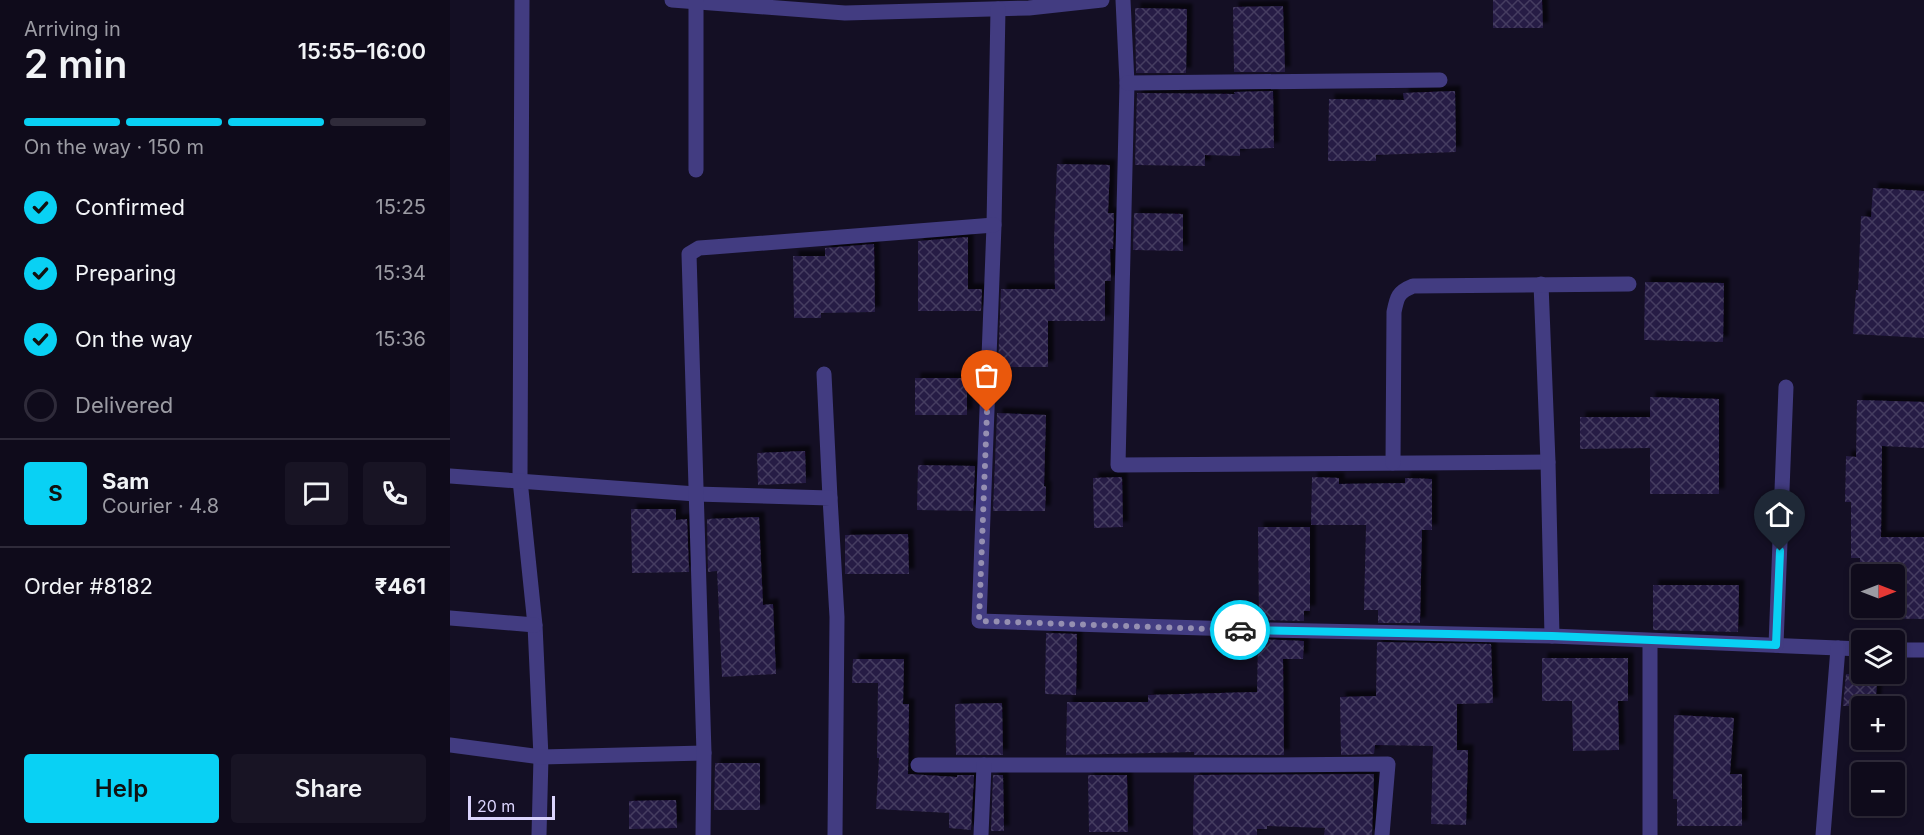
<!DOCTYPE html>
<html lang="en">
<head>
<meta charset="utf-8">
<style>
  :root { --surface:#0f0b1b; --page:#181424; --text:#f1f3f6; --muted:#9b9ba3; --line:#2f2b3a; --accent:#09d1f4 }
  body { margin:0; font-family:Inter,sans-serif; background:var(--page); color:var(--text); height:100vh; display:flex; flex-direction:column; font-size:22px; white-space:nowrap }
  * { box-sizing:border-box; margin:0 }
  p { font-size:20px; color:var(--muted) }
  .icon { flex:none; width:33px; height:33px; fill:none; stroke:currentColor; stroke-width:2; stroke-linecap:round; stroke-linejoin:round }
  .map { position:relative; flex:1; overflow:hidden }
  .sheet { display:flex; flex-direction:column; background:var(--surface); width:450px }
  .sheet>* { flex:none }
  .needle { width:39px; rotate:90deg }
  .tools { position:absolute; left:1401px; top:564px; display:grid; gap:12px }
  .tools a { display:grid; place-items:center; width:54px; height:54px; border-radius:6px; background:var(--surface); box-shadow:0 3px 9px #0003,0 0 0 2px var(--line); font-size:30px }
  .scale { position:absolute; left:18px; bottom:15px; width:87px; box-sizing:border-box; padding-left:6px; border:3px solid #dbd4fd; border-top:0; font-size:16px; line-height:21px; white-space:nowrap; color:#dbd4fd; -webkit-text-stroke:4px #140f24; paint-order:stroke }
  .pin { position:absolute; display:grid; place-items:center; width:51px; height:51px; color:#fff; margin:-62px -26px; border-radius:50% 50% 50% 0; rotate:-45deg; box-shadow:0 0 6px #0007 }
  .pin .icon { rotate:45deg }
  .courier { position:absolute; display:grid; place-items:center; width:60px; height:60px; margin:-30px; border:4px solid #09d1f4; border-radius:50%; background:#fff; color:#222; box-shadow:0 2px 8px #0007 }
  .head em { font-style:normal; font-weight:600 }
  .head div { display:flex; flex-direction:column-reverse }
  .head { display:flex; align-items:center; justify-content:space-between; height:102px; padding:0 24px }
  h1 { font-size:39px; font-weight:600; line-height:45px }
  .bar { display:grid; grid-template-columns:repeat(4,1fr); gap:9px 6px; align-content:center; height:72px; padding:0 24px }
  .bar i { height:8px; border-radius:4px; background:var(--line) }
  .bar .current { background:var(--accent) }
  .bar p { grid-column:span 4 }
  .line { display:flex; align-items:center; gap:15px; padding:0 24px; border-top:2px solid var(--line) }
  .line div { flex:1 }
  .round { display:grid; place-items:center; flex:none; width:63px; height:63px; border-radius:6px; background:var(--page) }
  ol { padding:0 24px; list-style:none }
  li { display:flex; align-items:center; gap:18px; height:66px }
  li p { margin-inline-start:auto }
  li .icon { padding:6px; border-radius:50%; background:var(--accent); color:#111; stroke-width:4 }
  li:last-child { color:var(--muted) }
  li i { width:33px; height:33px; border:3px solid var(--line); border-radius:50% }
  .primary-button { display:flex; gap:12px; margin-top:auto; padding:12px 24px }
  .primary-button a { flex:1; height:69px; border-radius:6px; background:var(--accent); color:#111; font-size:24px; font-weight:600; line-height:69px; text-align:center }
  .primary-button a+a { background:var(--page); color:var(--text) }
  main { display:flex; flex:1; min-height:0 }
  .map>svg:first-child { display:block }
</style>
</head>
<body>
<main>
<section class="sheet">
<div class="head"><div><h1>2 min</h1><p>Arriving in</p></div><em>15:55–16:00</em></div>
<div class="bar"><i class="current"></i><i class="current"></i><i class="current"></i><i></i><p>On the way · 150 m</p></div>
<ol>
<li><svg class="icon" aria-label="check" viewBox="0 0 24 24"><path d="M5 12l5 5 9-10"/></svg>Confirmed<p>15:25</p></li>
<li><svg class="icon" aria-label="check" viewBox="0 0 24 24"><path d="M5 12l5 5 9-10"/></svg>Preparing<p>15:34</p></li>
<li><svg class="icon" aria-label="check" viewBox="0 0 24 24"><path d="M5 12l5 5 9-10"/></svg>On the way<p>15:36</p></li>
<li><i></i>Delivered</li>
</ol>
<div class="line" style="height:108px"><b class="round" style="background:var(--accent);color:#111">S</b><div><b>Sam</b><p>Courier · 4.8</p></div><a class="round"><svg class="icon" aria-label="chat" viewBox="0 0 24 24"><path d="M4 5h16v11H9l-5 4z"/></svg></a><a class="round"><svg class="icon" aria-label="phone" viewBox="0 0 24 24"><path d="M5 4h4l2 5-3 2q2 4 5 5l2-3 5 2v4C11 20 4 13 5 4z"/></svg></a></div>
<div class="line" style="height:78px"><div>Order #8182</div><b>₹461</b></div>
<div class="primary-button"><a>Help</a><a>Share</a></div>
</section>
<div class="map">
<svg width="1474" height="835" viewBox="0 0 1474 835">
  <defs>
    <pattern id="building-cross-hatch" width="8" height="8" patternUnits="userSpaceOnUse" patternTransform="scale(1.5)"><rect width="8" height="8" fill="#261c44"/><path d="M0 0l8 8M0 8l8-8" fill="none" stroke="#453c60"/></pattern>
    <filter id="shadow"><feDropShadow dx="5.5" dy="-5.5" stdDeviation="1.5" flood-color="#0009"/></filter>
  </defs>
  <rect width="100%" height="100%" fill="#140f24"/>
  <g fill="url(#building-cross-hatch)" fill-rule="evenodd" filter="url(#shadow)">
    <polygon points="1043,0 1092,0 1093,28 1043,28"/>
    <polygon points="833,6 835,72 784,72 783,7"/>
    <polygon points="685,8 737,9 736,73 686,73"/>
    <polygon points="823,91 824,148 790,149 790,156 755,155 755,166 685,165 687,93 785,94 784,92"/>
    <polygon points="1005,91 1006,152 926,155 926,161 878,161 879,99 954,100 953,93"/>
    <polygon points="607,164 660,165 658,213 664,213 663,249 660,249 661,281 655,281 655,321 598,321 598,367 548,367 551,289 605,289 604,241"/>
    <polygon points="1423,188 1474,191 1474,338 1403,334 1406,290 1408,290 1411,216 1421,217"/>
    <polygon points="684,213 733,214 733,251 683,250"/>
    <polygon points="518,237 518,289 532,289 531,311 468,311 468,241"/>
    <polygon points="424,244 425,312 371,313 371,318 344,318 343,256 375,256 375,248"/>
    <polygon points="1195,282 1274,283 1273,342 1194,340"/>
    <rect x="465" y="378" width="52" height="37"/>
    <polygon points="1200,397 1269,399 1269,494 1200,494 1200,448 1130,449 1130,417 1200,417"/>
    <path d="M1407 400 1474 402V448L1432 446 1431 537H1474V619L1409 618 1410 558H1401V502H1395L1396 456 1406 457ZM1412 574H1444V608H1412Z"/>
    <polygon points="547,413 596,415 594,486 596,487 595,511 543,511"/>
    <polygon points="355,451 356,483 308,485 307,453"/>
    <polygon points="468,465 525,466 523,511 467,510"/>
    <polygon points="672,477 673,527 644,528 643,478"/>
    <polygon points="862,477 889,478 889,484 955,483 955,478 982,479 982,530 972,530 970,623 928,623 928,610 914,610 916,525 861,525"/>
    <polygon points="181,509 226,509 226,520 237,519 239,572 182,573"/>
    <polygon points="309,517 313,605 323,604 326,674 272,677 267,571 258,572 257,519"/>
    <polygon points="808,527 860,527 860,611 854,611 854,621 809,620"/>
    <polygon points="458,534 459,574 395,574 395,535"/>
    <polygon points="1203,585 1289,585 1288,632 1203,630"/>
    <polygon points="596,633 627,634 626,695 595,694"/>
    <polygon points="808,639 854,641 853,659 833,659 834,755 744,755 744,752 616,755 617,702 698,702 698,695 807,692"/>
    <polygon points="927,642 1041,644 1043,703 1007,704 1007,750 1018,750 1016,825 981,824 983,746 925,745 924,754 891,755 890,697 926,696"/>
    <polygon points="1092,658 1178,658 1178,701 1168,701 1169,750 1123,751 1122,701 1092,701"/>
    <polygon points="403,659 454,659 453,704 459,704 458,774 507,777 507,775 524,775 521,830 499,828 499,813 426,809 429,758 427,758 428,683 402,683"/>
    <polygon points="1396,674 1428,674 1425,706 1393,706"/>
    <polygon points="552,703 553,755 506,755 505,704"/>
    <polygon points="1224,715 1284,718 1280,774 1292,774 1292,826 1227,826 1227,799 1223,799"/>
    <polygon points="265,763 310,763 310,810 264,810"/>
    <polygon points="924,774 922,835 874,835 875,828 817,826 817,829 807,829 807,835 743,835 744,775"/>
    <polygon points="543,775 553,775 554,831 541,831"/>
    <polygon points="638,775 677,775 678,832 639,832"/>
    <polygon points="226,800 227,828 179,829 179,801"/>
  </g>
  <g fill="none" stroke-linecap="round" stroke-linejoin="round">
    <g stroke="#423c81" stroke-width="15">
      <polyline points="72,0 70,480 85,625 91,757 89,835"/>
      <polyline points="222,0 395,13 579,8 652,0"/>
      <polyline points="673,0 677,83 668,465 1098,462"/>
      <polyline points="246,2 246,170"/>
      <polyline points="548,9 544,225 529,621 818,630 1102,636 1412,649"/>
      <polyline points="677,83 990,80"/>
      <polyline points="1091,284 1098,462 1102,636"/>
      <polyline points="374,374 380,498"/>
      <path d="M943 463 944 312C947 297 948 292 963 286L1179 284"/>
      <polyline points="0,476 246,494 380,498 387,617 385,835"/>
      <polyline points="0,618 85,625"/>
      <polyline points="1200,641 1200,835"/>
      <polyline points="1326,645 1336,387"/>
      <polyline points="1444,650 1474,650"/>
      <polyline points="0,745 91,757 254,753"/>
      <polyline points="468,765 817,765 938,764 932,835"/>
      <polyline points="253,835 254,753 239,254 249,248 263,247 544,225"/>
      <polyline points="531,835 534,765"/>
      <polyline points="1373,835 1388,648"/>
    </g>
  </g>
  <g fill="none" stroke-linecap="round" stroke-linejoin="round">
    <polyline stroke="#958fb1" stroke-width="6" stroke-dasharray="0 10.8" points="537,412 529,621 790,630"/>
    <polyline stroke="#09d1f4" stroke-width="8" points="790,630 1102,636 1326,645 1330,551"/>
  </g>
</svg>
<div class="tools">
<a><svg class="needle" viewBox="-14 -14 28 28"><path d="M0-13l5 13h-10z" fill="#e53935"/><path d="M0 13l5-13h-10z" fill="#9b9ba3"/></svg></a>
<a><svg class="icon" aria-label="layers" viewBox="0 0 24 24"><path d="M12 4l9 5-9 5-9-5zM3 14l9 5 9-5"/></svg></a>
<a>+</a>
<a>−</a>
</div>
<div class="scale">20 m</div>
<div class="pin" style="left:537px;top:412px;background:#ea580c"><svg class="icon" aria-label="bag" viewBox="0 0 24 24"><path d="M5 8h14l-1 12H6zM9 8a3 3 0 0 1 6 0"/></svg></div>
<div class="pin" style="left:1330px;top:551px;background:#1f2937"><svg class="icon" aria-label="home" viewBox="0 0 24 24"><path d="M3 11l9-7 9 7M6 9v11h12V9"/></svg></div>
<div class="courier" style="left:790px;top:630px"><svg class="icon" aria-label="car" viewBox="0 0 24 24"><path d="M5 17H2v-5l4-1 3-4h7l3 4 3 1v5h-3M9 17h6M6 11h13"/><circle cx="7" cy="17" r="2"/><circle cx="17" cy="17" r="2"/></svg></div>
</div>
</main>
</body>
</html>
